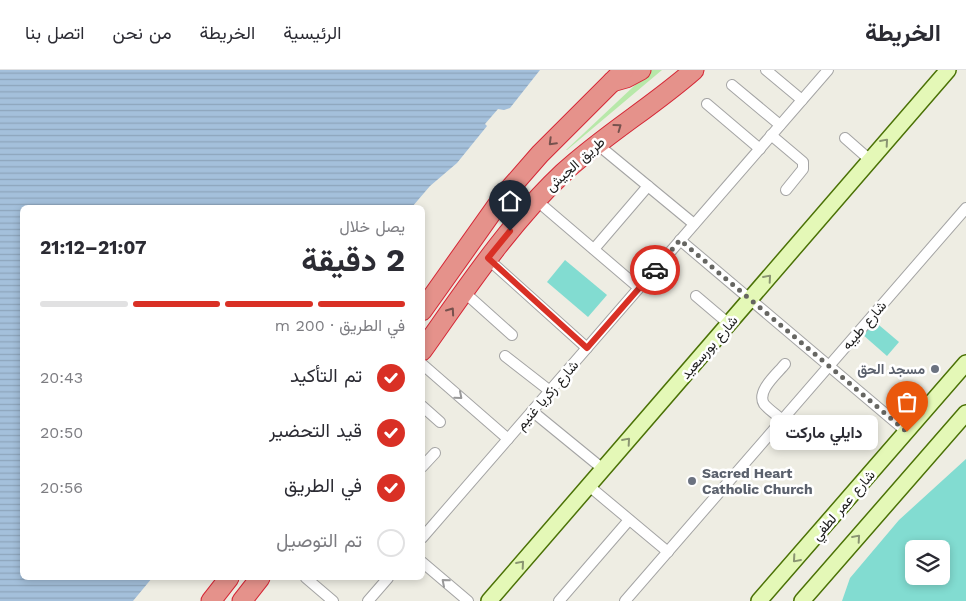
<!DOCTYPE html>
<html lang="ar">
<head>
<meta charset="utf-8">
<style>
  :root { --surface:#fff; --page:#f2f2f3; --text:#2b2b33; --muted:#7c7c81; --line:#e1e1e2; --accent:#d93025 }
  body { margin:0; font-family:"Work Sans",Vazirmatn,sans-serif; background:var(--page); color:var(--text); direction:rtl; height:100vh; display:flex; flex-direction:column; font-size:19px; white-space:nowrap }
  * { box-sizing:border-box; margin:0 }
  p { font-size:16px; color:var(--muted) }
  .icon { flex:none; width:28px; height:28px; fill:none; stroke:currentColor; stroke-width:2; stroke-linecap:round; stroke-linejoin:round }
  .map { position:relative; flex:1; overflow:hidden; direction:ltr }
  .panel { position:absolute; left:20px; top:135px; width:405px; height:375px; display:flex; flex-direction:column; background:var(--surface); border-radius:8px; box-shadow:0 2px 8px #0003; direction:rtl }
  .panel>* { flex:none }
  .buttons { position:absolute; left:905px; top:470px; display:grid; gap:10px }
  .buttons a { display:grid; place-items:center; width:45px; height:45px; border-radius:8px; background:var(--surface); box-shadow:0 2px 8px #0003; font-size:25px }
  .pin { position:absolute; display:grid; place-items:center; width:42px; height:42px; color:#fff; margin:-51px -21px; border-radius:50% 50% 50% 0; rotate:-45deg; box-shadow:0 0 5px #0007 }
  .pin .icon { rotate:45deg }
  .courier { position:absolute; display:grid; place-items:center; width:50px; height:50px; margin:-25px; border:4px solid #d93025; border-radius:50%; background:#fff; color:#222; box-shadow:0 1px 6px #0007 }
  .bubble { position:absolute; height:35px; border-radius:8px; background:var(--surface); box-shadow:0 2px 8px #0003; font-size:16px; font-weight:700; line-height:35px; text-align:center; direction:rtl }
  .summary em { font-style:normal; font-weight:700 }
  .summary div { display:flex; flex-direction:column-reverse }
  .summary { display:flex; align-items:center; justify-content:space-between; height:85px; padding:0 20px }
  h1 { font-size:32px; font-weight:700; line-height:38px }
  .bar { display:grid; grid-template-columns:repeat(4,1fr); gap:8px 5px; align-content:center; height:60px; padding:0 20px }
  .bar i { height:6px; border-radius:4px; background:var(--line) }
  .bar .active { background:var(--accent) }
  .bar p { grid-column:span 4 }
  ol { padding:0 20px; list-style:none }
  li { display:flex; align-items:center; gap:15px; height:55px }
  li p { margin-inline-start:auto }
  li .icon { padding:5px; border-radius:50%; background:var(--accent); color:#fff; stroke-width:4 }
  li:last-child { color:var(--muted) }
  li i { width:28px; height:28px; border:2px solid var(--line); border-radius:50% }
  header { display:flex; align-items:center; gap:30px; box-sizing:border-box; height:70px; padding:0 25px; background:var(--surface); border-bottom:1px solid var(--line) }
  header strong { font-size:24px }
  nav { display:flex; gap:28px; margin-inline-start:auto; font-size:18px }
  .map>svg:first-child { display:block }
</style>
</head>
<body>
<header>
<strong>الخريطة</strong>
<nav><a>الرئيسية</a><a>الخريطة</a><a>من نحن</a><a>اتصل بنا</a></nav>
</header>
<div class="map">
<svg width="966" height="531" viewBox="0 0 966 531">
  <defs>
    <pattern id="grass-tufts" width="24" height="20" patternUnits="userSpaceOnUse" patternTransform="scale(1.25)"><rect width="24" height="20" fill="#b8e8a9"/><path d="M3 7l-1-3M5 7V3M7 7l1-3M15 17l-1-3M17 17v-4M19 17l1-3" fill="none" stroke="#9ec791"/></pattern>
    <pattern id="water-rules" width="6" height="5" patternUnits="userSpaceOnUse" patternTransform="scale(1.25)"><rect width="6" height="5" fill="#a4c0db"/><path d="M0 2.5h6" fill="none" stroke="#8da5bc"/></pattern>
  </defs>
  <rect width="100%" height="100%" fill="#eeede3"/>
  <polygon fill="url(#grass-tufts)" points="651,0 662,0 567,80 566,80"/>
  <g fill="#82dcd1" fill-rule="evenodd">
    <polygon points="565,190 607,225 588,247 547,212"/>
    <polygon points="873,250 899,272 887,286 862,264"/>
    <path d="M966 389V531H842L850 508 899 450ZM914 479H941V506H914Z"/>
  </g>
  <polygon fill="url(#water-rules)" points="0,0 540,0 510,38 504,40 498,39 485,54 487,56 457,93 430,116 412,137 22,138 22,508 152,508 133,531 0,531"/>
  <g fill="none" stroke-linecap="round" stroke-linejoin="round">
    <defs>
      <g id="street">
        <polyline points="766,0 802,30"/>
        <polyline points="732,15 780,55"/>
        <polyline points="707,34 760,79"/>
        <polyline points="771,65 803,92 803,99 786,120"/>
        <polyline points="845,68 870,90"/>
        <polyline points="597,74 694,154"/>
        <polyline points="536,130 639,218"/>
        <polyline points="680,170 907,362"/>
        <polyline points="594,179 648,116"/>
        <polyline points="488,189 587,278"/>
        <polyline points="464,222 512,265"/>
        <polyline points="696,226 729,254"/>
        <polyline points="505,286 550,321"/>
        <polyline points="422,294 508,369"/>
        <polyline points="422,336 440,352"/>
        <polyline points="532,341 603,399"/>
        <path d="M782 350C777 345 769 340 764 334 756 321 777 304 785 294"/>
        <polyline points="422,397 435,383"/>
        <polyline points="589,416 668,482"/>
        <polyline points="422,468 828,0"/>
        <polyline points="422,492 468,531"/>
        <polyline points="306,508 333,531"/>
        <polyline points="368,531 388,508"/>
        <polyline points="559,531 629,450"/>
        <polyline points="625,531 966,138"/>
      </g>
      <g id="secondary">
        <polyline points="489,531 948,0"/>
        <polyline points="759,531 966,293"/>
        <polyline points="802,531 966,343"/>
      </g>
      <g id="highway">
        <polyline points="612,12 626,8 641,0"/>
        <polyline points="422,241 505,124 540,84 624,0"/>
        <path d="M422 281C466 219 508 155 563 103 604 65 652 37 694 0"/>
        <polyline points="211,531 229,508"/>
        <polyline points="242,531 260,508"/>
      </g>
    </defs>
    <use href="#street" stroke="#a4a4a4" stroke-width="12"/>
    <use href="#secondary" stroke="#4b7206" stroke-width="18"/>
    <use href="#highway" stroke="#d52736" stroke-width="21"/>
    <use href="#street" stroke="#fff" stroke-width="10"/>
    <use href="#secondary" stroke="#e4f8b7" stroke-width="15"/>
    <use href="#highway" stroke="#e5928b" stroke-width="19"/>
  </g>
  <defs><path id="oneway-chevron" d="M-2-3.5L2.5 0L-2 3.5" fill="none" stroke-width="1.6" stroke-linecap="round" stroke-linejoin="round" transform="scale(1.25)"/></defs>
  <g stroke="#77524e">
    <use href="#oneway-chevron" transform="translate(618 57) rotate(-36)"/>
    <use href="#oneway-chevron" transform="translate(552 72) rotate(135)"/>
    <use href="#oneway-chevron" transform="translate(451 241) rotate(-55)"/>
  </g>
  <g stroke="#8a9572">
    <use href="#oneway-chevron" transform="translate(885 72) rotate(-49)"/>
    <use href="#oneway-chevron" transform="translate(768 208) rotate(-49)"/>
    <use href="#oneway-chevron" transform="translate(627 371) rotate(-49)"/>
    <use href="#oneway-chevron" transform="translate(857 468) rotate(-49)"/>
    <use href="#oneway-chevron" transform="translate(796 489) rotate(131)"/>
    <use href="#oneway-chevron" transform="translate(521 494) rotate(-49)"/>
  </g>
  <g stroke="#999">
    <use href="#oneway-chevron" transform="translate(459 326) rotate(41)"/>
    <use href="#oneway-chevron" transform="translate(445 512) rotate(-139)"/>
  </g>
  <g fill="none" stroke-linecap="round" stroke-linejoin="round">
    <polyline stroke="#666662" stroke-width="5" stroke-dasharray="0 9" points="655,200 680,170 907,362"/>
    <polyline stroke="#d93025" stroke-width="6" points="510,161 488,188 587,278 655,200"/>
  </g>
  <g fill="#6b7280" stroke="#fff" stroke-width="2">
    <circle cx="935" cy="299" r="5"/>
    <circle cx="692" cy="411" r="5"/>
  </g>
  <g text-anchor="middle" stroke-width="5" stroke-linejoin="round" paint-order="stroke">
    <g font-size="14" fill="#1d1d1d" stroke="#fff">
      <text transform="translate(575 94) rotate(-42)" y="5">طريق الجيش</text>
      <text transform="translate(864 255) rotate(-49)" y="5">شارع طيبه</text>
      <text transform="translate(709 277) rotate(-49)" y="5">شارع بورسعيد</text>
      <text transform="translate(547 325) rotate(-49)" y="5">شارع زكريا غنيم</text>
      <text transform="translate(843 435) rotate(-49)" y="5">شارع عمر لطفي</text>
    </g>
    <g font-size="14" font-weight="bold" fill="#5b616d" stroke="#fff" text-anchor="end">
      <text x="925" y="304">مسجد الحق</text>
      <text x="702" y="408" text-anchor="start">Sacred Heart<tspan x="702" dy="16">Catholic Church</tspan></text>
    </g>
  </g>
</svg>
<div class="buttons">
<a><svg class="icon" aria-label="layers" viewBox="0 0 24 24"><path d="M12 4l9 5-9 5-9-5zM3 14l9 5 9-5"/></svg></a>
</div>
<div class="pin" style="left:907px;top:362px;background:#ea580c"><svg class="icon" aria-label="bag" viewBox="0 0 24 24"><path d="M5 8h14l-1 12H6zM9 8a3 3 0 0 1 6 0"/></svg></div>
<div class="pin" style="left:510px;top:161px;background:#1f2937"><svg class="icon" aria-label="home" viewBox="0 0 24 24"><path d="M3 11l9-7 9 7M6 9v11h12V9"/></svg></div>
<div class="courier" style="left:655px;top:200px"><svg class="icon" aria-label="car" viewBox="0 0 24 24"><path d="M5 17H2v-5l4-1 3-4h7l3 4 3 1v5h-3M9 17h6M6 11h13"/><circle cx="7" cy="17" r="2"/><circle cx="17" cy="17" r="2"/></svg></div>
<div class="bubble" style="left:770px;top:345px;width:108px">دايلي ماركت</div>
<section class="panel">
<div class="summary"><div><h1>2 دقيقة</h1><p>يصل خلال</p></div><em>21:07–21:12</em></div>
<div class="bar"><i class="active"></i><i class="active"></i><i class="active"></i><i></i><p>في الطريق · 200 m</p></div>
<ol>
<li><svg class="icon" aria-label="check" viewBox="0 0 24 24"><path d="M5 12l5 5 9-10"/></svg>تم التأكيد<p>20:43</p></li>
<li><svg class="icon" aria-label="check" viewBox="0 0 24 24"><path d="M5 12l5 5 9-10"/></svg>قيد التحضير<p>20:50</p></li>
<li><svg class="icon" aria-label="check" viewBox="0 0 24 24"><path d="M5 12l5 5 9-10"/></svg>في الطريق<p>20:56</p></li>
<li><i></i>تم التوصيل</li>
</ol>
</section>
</div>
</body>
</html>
